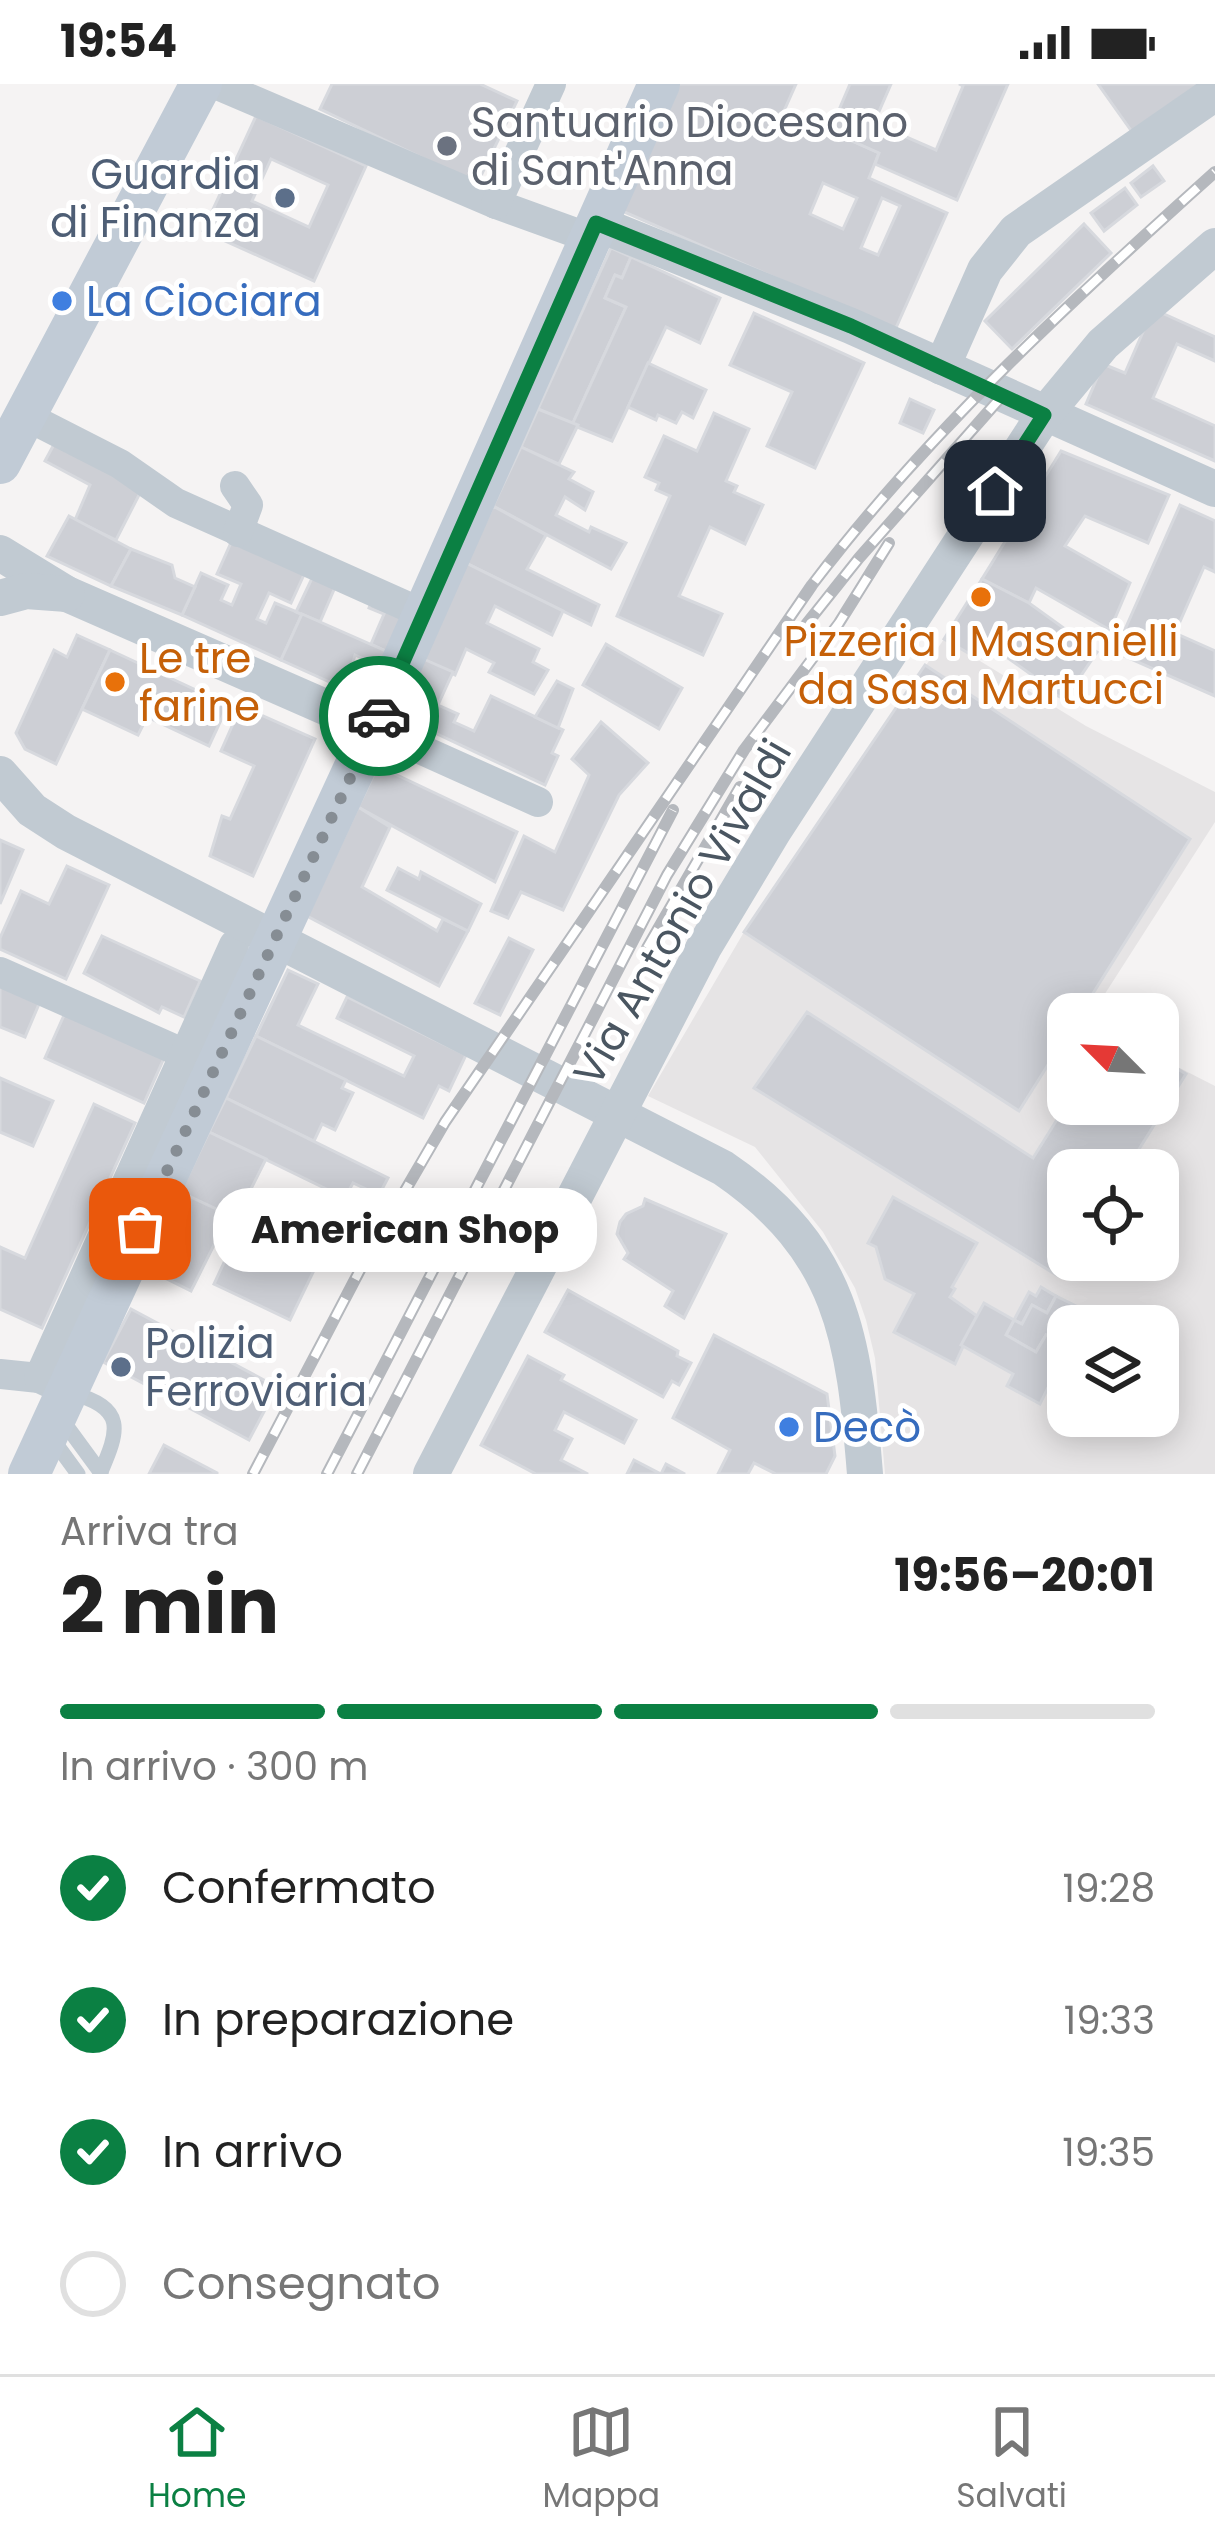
<!DOCTYPE html>
<html lang="it">
<head>
<meta charset="utf-8">
<style>
  :root { --surface:#fff; --page:#f6f6f6; --text:#222; --muted:#767676; --line:#e0e0e0; --accent:#0b8043 }
  body { margin:0; font-family:Poppins,sans-serif; background:var(--page); color:var(--text); height:100vh; display:flex; flex-direction:column; font-size:45px; white-space:nowrap }
  * { box-sizing:border-box; margin:0 }
  p { font-size:39px; color:var(--muted) }
  .icon { flex:none; width:66px; height:66px; fill:none; stroke:currentColor; stroke-width:2; stroke-linecap:round; stroke-linejoin:round }
  .map { position:relative; height:1390px; overflow:hidden }
  .details { display:flex; flex-direction:column; background:var(--surface); flex:1 }
  .details>* { flex:none }
  .needle { width:78px; rotate:294deg }
  .buttons { position:absolute; left:1047px; top:909px; display:grid; gap:24px }
  .buttons a { display:grid; place-items:center; width:132px; height:132px; border-radius:24px; background:var(--surface); box-shadow:0 6px 30px #0003; font-size:60px }
  .pin { position:absolute; display:grid; place-items:center; width:102px; height:102px; color:#fff; margin:-51px; border-radius:24px; box-shadow:0 6px 18px #0006 }
  .courier { position:absolute; display:grid; place-items:center; width:120px; height:120px; margin:-60px; border:9px solid #0b8043; border-radius:50%; background:#fff; color:#222; box-shadow:0 3px 15px #0007 }
  .bubble { position:absolute; height:84px; border-radius:36px; background:var(--surface); box-shadow:0 6px 30px #0003; font-size:39px; font-weight:700; line-height:84px; text-align:center }
  .headline em { font-style:normal; font-weight:700 }
  .headline div { display:flex; flex-direction:column-reverse }
  .headline { display:flex; align-items:center; justify-content:space-between; height:204px; padding:0 60px }
  h1 { font-size:78px; font-weight:700; line-height:90px }
  .bar { display:grid; grid-template-columns:repeat(4,1fr); gap:18px 12px; align-content:center; height:144px; padding:0 60px }
  .bar i { height:15px; border-radius:9px; background:var(--line) }
  .bar .selected { background:var(--accent) }
  .bar p { grid-column:span 4 }
  ol { padding:0 60px; list-style:none }
  li { display:flex; align-items:center; gap:36px; height:132px }
  li p { margin-inline-start:auto }
  li .icon { padding:12px; border-radius:50%; background:var(--accent); color:#fff; stroke-width:4 }
  li:last-child { color:var(--muted) }
  li i { width:66px; height:66px; border:6px solid var(--line); border-radius:50% }
  .status { display:flex; justify-content:space-between; align-items:center; height:84px; padding:0 60px; background:var(--surface); direction:ltr }
  .status svg { height:33px; fill:currentColor }
  .menu { display:flex; justify-content:space-around; align-items:center; height:168px; border-top:3px solid var(--line); background:var(--surface); font-size:33px; color:var(--muted) }
  .menu a { display:grid; justify-items:center; gap:6px }
  .menu .selected { color:var(--accent) }
  .map>svg:first-child { display:block }
</style>
</head>
<body>
<div class="status"><b>19:54</b><svg viewBox="0 0 49 12"><path d="M0 12V9h3v3zM5 12V6h3v6zM10 12V3h3v9zM15 12V0h3v12zM26 1h20v11H26zM47 4h2v5h-2z"/></svg></div>
<div class="map">
<svg width="1215" height="1390" viewBox="0 0 1215 1390">
  <rect width="100%" height="100%" fill="#f5f3f3"/>
  <path fill="#e6e4e5" fill-rule="evenodd" d="M944 555 1086 642 1215 708V738L1092 930H1068V1020H1158V973L1215 1002V1390H885L875 1274 866 1236 855 1204 823 1148 755 1063 648 1012 744 848ZM1068 1086H1158V1176H1068ZM1068 1242H1158V1332H1068Z"/>
  <g fill="#cdcfd5" stroke="#d7d9de" stroke-width="3" fill-rule="evenodd">
    <polygon points="332,0 480,0 517,17 477,100 320,25"/>
    <path d="M677 0H796L784 27 879 69 869 94 947 129 895 246 622 127ZM823 99 857 114 843 145 810 130ZM882 114 900 122 878 171 861 164Z"/>
    <polygon points="850,0 891,0 874,39 936,66 963,2 959,0 1008,0 957,116 875,80 879,69 830,47"/>
    <polygon points="1098,0 1210,0 1135,52"/>
    <path d="M256 32 366 82 314 197 203 147ZM271 75 328 101 309 143 252 117Z"/>
    <polygon points="1153,82 1164,97 1141,113 1131,99"/>
    <polygon points="1125,104 1137,121 1104,147 1091,129"/>
    <polygon points="1084,140 1111,169 1012,265 985,237"/>
    <polygon points="611,164 631,173 622,194 615,191 605,214 626,223 572,341 538,325"/>
    <polygon points="631,173 720,214 700,259 666,243 612,357 572,341 626,223 605,214 615,191 622,194"/>
    <polygon points="1153,225 1215,253 1215,277 1177,260 1153,314 1215,342 1215,377 1086,320 1103,280 1125,289"/>
    <polygon points="754,229 864,279 815,384 767,362 792,308 730,281"/>
    <polygon points="648,279 706,306 693,334 682,328 676,339 658,331 656,336 628,323"/>
    <polygon points="910,315 934,326 923,349 900,339"/>
    <polygon points="538,325 578,341 559,380 521,363"/>
    <polygon points="714,329 749,345 726,397 737,402 734,408 763,421 745,460 710,443 679,512 722,530 703,571 617,532 670,412 656,406 659,399 645,393 664,352 697,367"/>
    <polygon points="58,353 140,409 116,456 75,436 90,401 45,377"/>
    <polygon points="521,363 574,388 569,395 593,408 585,426 565,413 556,431 589,448 591,443 626,459 611,485 493,422"/>
    <polygon points="1061,367 1169,411 1148,459 1085,432 1065,462 1130,499 1110,546 1036,504 1029,519 982,495"/>
    <polygon points="1180,421 1215,437 1215,488 1204,483 1175,549 1215,567 1215,612 1115,568"/>
    <polygon points="493,422 546,451 527,485 599,521 591,541 466,479"/>
    <polygon points="69,432 131,465 111,502 47,472"/>
    <polygon points="234,452 307,484 291,519 269,509 257,535 266,539 275,519 302,530 281,576 182,531 201,489 228,501 221,516 232,521 241,500 217,490"/>
    <polygon points="131,465 172,481 175,494 195,503 182,531 111,502"/>
    <polygon points="466,479 563,527 552,551 495,522 487,539 539,565 533,578 548,586 534,610 489,588 494,579 466,565 455,591 421,574"/>
    <polygon points="314,490 336,501 320,538 296,528"/>
    <polygon points="982,495 1029,519 1097,568 1065,615 1032,600 1036,594 977,552 968,569 944,555"/>
    <polygon points="374,511 411,528 392,570 371,560 384,530 369,524"/>
    <polygon points="302,530 388,568 381,583 355,571 345,605 281,576"/>
    <polygon points="77,551 110,566 56,680 25,665 16,649 54,566 67,573"/>
    <polygon points="606,560 682,604 659,645 583,601"/>
    <polygon points="110,566 228,621 209,662 147,633 138,651 82,625"/>
    <polygon points="421,574 453,588 438,621 458,630 454,638 474,647 491,612 563,646 552,669 558,672 545,701 395,630"/>
    <polygon points="925,581 1190,755 1080,930 1068,930 1068,949 1019,1027 744,848"/>
    <polygon points="557,597 573,605 558,644 535,633"/>
    <polygon points="241,622 315,655 253,792 210,772 222,732 230,735 254,682 221,667"/>
    <polygon points="601,638 648,679 619,711 563,826 521,808 508,834 491,827 524,752 555,768 589,691 572,675"/>
    <polygon points="378,682 517,748 495,798 358,723"/>
    <polygon points="358,723 390,743 362,803 437,847 443,835 468,847 439,902 307,832"/>
    <polygon points="0,756 23,766 0,820"/>
    <polygon points="67,782 109,801 66,895 0,865 0,854 21,807 49,820"/>
    <polygon points="398,784 419,795 421,788 481,820 468,847 387,806"/>
    <polygon points="102,852 200,897 184,933 162,923 159,929 84,889"/>
    <polygon points="509,854 533,866 500,931 475,919"/>
    <polygon points="288,886 318,900 298,941 404,992 414,972 337,934 347,913 466,971 449,1007 439,1002 423,1034 256,952"/>
    <polygon points="0,895 42,913 25,953 0,943"/>
    <polygon points="807,928 1033,1074 1068,1018 1158,1020 1158,973 1186,990 1126,1086 1068,1086 1068,1176 1058,1192 754,1004"/>
    <polygon points="65,929 164,974 144,1019 45,974"/>
    <polygon points="256,952 346,996 342,1004 353,1009 335,1046 322,1040 314,1057 226,1014"/>
    <polygon points="0,994 53,1017 33,1062 0,1048"/>
    <polygon points="226,1014 388,1094 379,1111 353,1099 345,1114 209,1048"/>
    <polygon points="94,1020 135,1039 42,1244 0,1225 0,1163 25,1174"/>
    <polygon points="209,1048 266,1075 236,1135 180,1108"/>
    <polygon points="180,1108 229,1131 191,1207 143,1183"/>
    <polygon points="893,1113 977,1159 952,1203 955,1205 950,1213 977,1232 955,1280 894,1248 914,1210 885,1195 876,1163 868,1159"/>
    <polygon points="645,1115 726,1150 684,1234 665,1222 673,1207 624,1175 628,1169 617,1150 620,1138 626,1130 643,1122"/>
    <polygon points="325,1118 352,1131 326,1184 317,1180 290,1236 214,1200 228,1170 257,1184 283,1131 312,1145"/>
    <polygon points="1041,1203 1056,1212 1047,1229 1032,1221 1022,1240 1014,1236 1029,1208 1036,1212"/>
    <polygon points="568,1206 678,1267 677,1272 691,1279 679,1301 672,1297 663,1313 545,1248"/>
    <polygon points="1056,1212 1098,1233 1093,1242 1068,1242 1068,1263 1046,1251 1036,1268 1006,1251 1014,1236 1022,1240 1032,1221 1047,1229"/>
    <polygon points="984,1219 1014,1236 1006,1251 1036,1268 1046,1251 1068,1263 1040,1320 1007,1302 1013,1290 961,1261"/>
    <polygon points="131,1225 277,1303 249,1356 103,1278"/>
    <polygon points="714,1251 827,1310 835,1372 826,1390 776,1390 754,1379 748,1390 718,1390 730,1366 673,1334"/>
    <polygon points="528,1272 564,1291 561,1296 636,1336 624,1359 564,1328 555,1346 572,1355 561,1376 588,1390 536,1390 481,1361"/>
    <polygon points="164,1361 217,1389 217,1390 149,1390"/>
    <polygon points="634,1376 661,1390 666,1380 685,1390 627,1390"/>
  </g>
  <g fill="none" stroke-linecap="round" stroke-linejoin="round">
    <g stroke="#c1cad2" stroke-width="15">
      <path d="M71 1309C127 1324 119 1346 100 1390"/>
      <polyline points="60,1333 101,1389"/>
      <polyline points="51,1353 78,1390"/>
    </g>
    <g stroke="#c1cad2" stroke-width="30">
      <polyline points="215,0 496,120 590,154"/>
      <polyline points="496,120 551,0"/>
      <polyline points="24,331 120,380 176,419 424,530"/>
      <polyline points="235,402 248,421 238,448"/>
      <polyline points="373,644 538,718"/>
      <polyline points="0,888 203,978"/>
      <polyline points="0,1290 39,1294 56,1302"/>
      <polyline points="39,1294 234,861"/>
    </g>
    <g stroke="#c1cad2" stroke-width="36">
      <polyline points="596,139 851,242 1215,405"/>
      <polyline points="942,283 985,186 1016,147 1215,9"/>
      <polyline points="0,469 67,510 373,644"/>
      <polyline points="0,514 26,507 67,510"/>
      <path d="M0 690 32 726 66 748 723 1084C843 1166 854 1254 865 1390"/>
      <polyline points="431,1390 704,863 773,748 1044,331 1103,260 1215,162"/>
    </g>
    <g stroke="#c1cbd6" stroke-width="42">
      <polyline points="0,379 201,0"/>
      <polyline points="29,1390 373,644 659,0"/>
    </g>
    <defs>
      <g id="rail">
        <polyline points="789,562 859,474 1003,311"/>
        <polyline points="647,864 740,703"/>
        <path d="M253 1390 371 1165 445 1038 812 501C928 348 1072 216 1215 88"/>
        <polyline points="327,1390 673,726"/>
        <polyline points="357,1390 667,791 744,666 839,539 889,459"/>
      </g>
    </defs>
    <use href="#rail" stroke="#b5b8bd" stroke-width="12"/>
    <use href="#rail" stroke="#fff" stroke-width="8" stroke-dasharray="22" stroke-linecap="butt"/>
  </g>
  <g fill="none" stroke-linecap="round" stroke-linejoin="round">
    <polyline stroke="#868d94" stroke-width="12" stroke-dasharray="0 21.6" points="140,1145 379,632"/>
    <polyline stroke="#0b8043" stroke-width="15" points="379,632 596,139 851,242 1044,331 995,407"/>
  </g>
  <circle fill="#6b7280" stroke="#fff" stroke-width="4.5" cx="447" cy="62" r="12"/>
  <g fill="#5c6f8a" stroke="#fff" stroke-width="4.5">
    <circle cx="285" cy="114" r="12"/>
    <circle cx="121" cy="1283" r="12"/>
  </g>
  <g fill="#3f7fe0" stroke="#fff" stroke-width="4.5">
    <circle cx="62" cy="217" r="12"/>
    <circle cx="789" cy="1343" r="12"/>
  </g>
  <g fill="#e8710a" stroke="#fff" stroke-width="4.5">
    <circle cx="981" cy="513" r="12"/>
    <circle cx="115" cy="598" r="12"/>
  </g>
  <g text-anchor="middle" stroke-width="10" stroke-linejoin="round" paint-order="stroke">
    <g font-size="42" fill="#5b616d" stroke="#fff" text-anchor="start">
      <text x="471" y="53">Santuario Diocesano<tspan x="471" dy="48">di Sant'Anna</tspan></text>
    </g>
    <g font-size="42" fill="#4e5e75" stroke="#fff" text-anchor="end">
      <text x="261" y="105">Guardia<tspan x="261" dy="48">di Finanza</tspan></text>
      <text x="145" y="1274" text-anchor="start">Polizia<tspan x="145" dy="48">Ferroviaria</tspan></text>
    </g>
    <g font-size="42" fill="#366cbe" stroke="#fff" text-anchor="start">
      <text x="86" y="232">La Ciociara</text>
      <text x="813" y="1358">Decò</text>
    </g>
    <g font-size="42" fill="#c56008" stroke="#fff">
      <text x="981" y="572">Pizzeria I Masanielli<tspan x="981" dy="48">da Sasa Martucci</tspan></text>
      <text x="139" y="589" text-anchor="start">Le tre<tspan x="139" dy="48">farine</tspan></text>
    </g>
    <g font-size="42" fill="#4a5661" stroke="#fff">
      <text transform="translate(682 828) rotate(-60)" y="15">Via Antonio Vivaldi</text>
    </g>
  </g>
</svg>
<div class="buttons">
<a><svg class="needle" viewBox="-14 -14 28 28"><path d="M0-13l5 13h-10z" fill="#e53935"/><path d="M0 13l5-13h-10z" fill="#767676"/></svg></a>
<a><svg class="icon" aria-label="locate" viewBox="0 0 24 24"><circle cx="12" cy="12" r="6"/><path d="M12 2v4M12 18v4M2 12h4M18 12h4"/></svg></a>
<a><svg class="icon" aria-label="layers" viewBox="0 0 24 24"><path d="M12 4l9 5-9 5-9-5zM3 14l9 5 9-5"/></svg></a>
</div>
<div class="pin" style="left:140px;top:1145px;background:#ea580c"><svg class="icon" aria-label="bag" viewBox="0 0 24 24"><path d="M5 8h14l-1 12H6zM9 8a3 3 0 0 1 6 0"/></svg></div>
<div class="pin" style="left:995px;top:407px;background:#1f2937"><svg class="icon" aria-label="home" viewBox="0 0 24 24"><path d="M3 11l9-7 9 7M6 9v11h12V9"/></svg></div>
<div class="courier" style="left:379px;top:632px"><svg class="icon" aria-label="car" viewBox="0 0 24 24"><path d="M5 17H2v-5l4-1 3-4h7l3 4 3 1v5h-3M9 17h6M6 11h13"/><circle cx="7" cy="17" r="2"/><circle cx="17" cy="17" r="2"/></svg></div>
<div class="bubble" style="left:213px;top:1104px;width:384px">American Shop</div>
</div>
<section class="details">
<div class="headline"><div><h1>2 min</h1><p>Arriva tra</p></div><em>19:56–20:01</em></div>
<div class="bar"><i class="selected"></i><i class="selected"></i><i class="selected"></i><i></i><p>In arrivo · 300 m</p></div>
<ol>
<li><svg class="icon" aria-label="check" viewBox="0 0 24 24"><path d="M5 12l5 5 9-10"/></svg>Confermato<p>19:28</p></li>
<li><svg class="icon" aria-label="check" viewBox="0 0 24 24"><path d="M5 12l5 5 9-10"/></svg>In preparazione<p>19:33</p></li>
<li><svg class="icon" aria-label="check" viewBox="0 0 24 24"><path d="M5 12l5 5 9-10"/></svg>In arrivo<p>19:35</p></li>
<li><i></i>Consegnato</li>
</ol>
</section>
<nav class="menu">
<a class="selected"><svg class="icon" aria-label="home" viewBox="0 0 24 24"><path d="M3 11l9-7 9 7M6 9v11h12V9"/></svg>Home</a>
<a><svg class="icon" aria-label="map" viewBox="0 0 24 24"><path d="M3 6l6-2 6 2 6-2v14l-6 2-6-2-6 2zM9 4v14M15 6v14"/></svg>Mappa</a>
<a><svg class="icon" aria-label="saved" viewBox="0 0 24 24"><path d="M7 4h10v16l-5-4-5 4z"/></svg>Salvati</a>
</nav>
</body>
</html>
